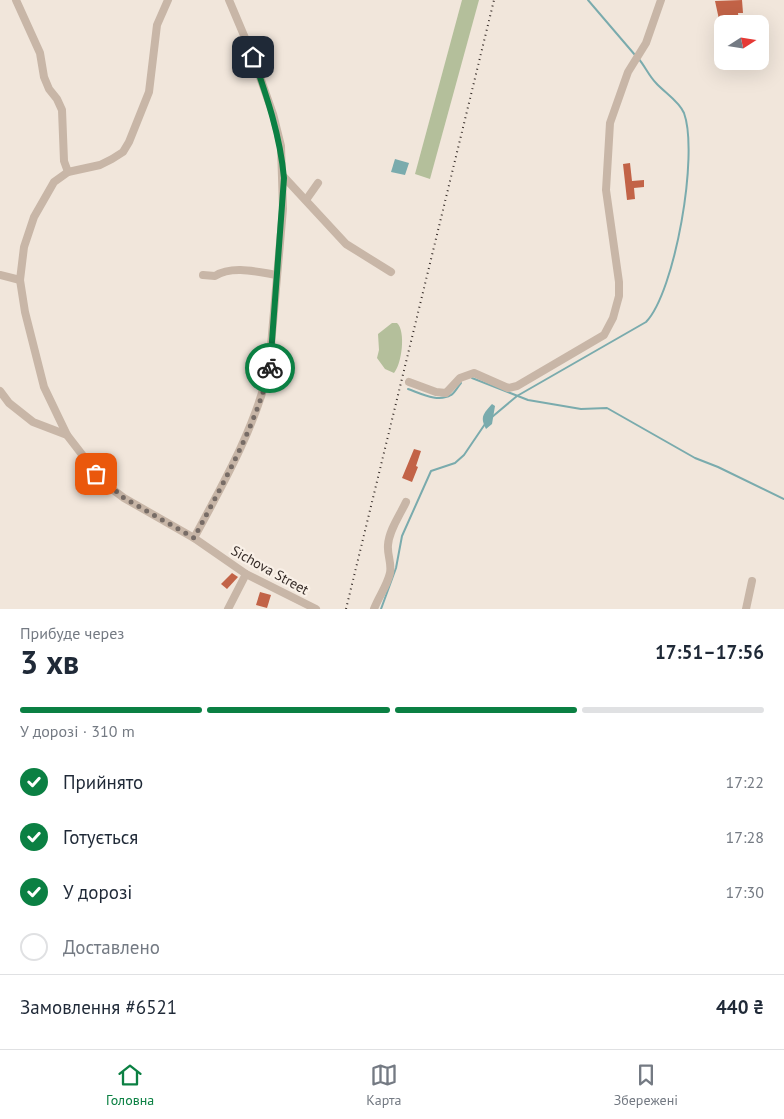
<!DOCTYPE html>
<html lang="uk">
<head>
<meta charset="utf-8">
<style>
  :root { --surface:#fff; --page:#f6f6f7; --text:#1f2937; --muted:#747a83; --line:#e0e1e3; --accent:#0b8043 }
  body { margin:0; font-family:"PT Sans",sans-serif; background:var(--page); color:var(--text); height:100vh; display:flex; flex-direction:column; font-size:19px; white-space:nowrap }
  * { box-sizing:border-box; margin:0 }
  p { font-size:16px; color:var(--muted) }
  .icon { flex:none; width:28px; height:28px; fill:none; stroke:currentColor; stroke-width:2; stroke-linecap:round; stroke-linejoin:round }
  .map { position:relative; height:609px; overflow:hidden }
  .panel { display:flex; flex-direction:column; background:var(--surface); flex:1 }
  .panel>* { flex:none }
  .needle { width:32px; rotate:78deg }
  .fabs { position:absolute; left:714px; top:15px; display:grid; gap:10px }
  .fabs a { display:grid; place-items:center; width:55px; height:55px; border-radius:10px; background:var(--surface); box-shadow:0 5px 20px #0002; font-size:25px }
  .pin { position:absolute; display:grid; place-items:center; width:42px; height:42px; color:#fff; margin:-21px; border-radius:10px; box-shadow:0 2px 8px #0006 }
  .courier { position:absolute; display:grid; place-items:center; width:50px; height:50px; margin:-25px; border:4px solid #0b8043; border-radius:50%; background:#fff; color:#222; box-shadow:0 1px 6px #0007 }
  .summary em { font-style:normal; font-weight:700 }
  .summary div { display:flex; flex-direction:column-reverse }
  .summary { display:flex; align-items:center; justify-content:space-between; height:85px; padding:0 20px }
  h1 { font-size:32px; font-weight:700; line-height:38px }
  .bar { display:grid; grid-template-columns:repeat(4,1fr); gap:8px 5px; align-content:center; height:60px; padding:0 20px }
  .bar i { height:6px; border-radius:4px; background:var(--line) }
  .bar .active { background:var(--accent) }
  .bar p { grid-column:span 4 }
  .line { display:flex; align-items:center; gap:12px; padding:0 20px; border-top:1px solid var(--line) }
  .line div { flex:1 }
  ol { padding:0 20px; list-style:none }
  li { display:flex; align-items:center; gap:15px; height:55px }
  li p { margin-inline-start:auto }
  li .icon { padding:5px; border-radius:50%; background:var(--accent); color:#fff; stroke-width:4 }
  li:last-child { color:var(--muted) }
  li i { width:28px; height:28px; border:2px solid var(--line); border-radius:50% }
  .dock { display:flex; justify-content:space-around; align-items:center; height:70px; border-top:1px solid var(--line); background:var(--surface); font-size:14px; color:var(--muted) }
  .dock a { display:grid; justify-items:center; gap:2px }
  .dock .active { color:var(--accent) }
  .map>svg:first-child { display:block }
</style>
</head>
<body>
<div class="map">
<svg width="784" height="609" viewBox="0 0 784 609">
  <rect width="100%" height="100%" fill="#f1e6db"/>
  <g fill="#b4bf9b">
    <polygon points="462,0 479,0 430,179 415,174"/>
    <path d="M392 323H397C406 331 402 364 394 373L385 369 377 358 379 350 378 334Z"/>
  </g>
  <g fill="#7aabad">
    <polygon points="395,159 409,163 405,175 391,172"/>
    <path d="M492 404 495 406 492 424 486 429C480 417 483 414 492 404Z"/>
  </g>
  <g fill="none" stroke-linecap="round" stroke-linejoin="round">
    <g stroke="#7aabad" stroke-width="2">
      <polyline points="588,0 635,55"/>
      <polyline points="472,378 528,400 581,409 607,408 695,458 718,467 784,499"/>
      <path d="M408 389C420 393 438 403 451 395 455 393 458 386 461 383"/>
      <path d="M492 417 517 396 646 322C675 292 699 154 684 113 679 101 665 93 656 83 649 76 645 66 638 58"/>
      <polyline points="381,609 396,568 402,536 431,471 455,463 464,455 485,424"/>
    </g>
  </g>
  <g fill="#c26347">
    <polygon points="742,0 743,13 738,13 739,24 720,24 715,1"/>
    <polygon points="630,163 632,181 644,180 644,187 634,188 635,199 627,200 623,164"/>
    <polygon points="414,449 421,451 416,466 418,467 412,482 402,478"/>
    <polygon points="232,573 238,577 227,589 221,584"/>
    <polygon points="260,592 271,595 267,608 256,605"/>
  </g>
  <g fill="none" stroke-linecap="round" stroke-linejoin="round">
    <g stroke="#c8b6a7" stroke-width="8">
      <polyline points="16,0 40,53 44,77 49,89 57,99 62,110 64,161 68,172"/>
      <polyline points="284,177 346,244 391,272"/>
      <polyline points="306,200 318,183"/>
      <polyline points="0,275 20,280"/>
      <path d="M203 275 215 276C232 265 258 272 277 275"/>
      <polyline points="409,382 436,392 446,393 460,378 474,373 508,388 517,386 604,335 613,318 619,296 619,282 606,190 610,123 628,72 646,43 661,0"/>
      <polyline points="0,391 9,403 33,422 67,435 104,483 124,498 194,538 246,574 316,609"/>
      <polyline points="67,435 44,387 25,312 20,280 24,247 34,217 54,182 68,172 100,165 112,159 123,152 129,142 149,92 157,25 168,0"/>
      <path d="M194 538C223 484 255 428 269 368L283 209 281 146 273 114 253 57 229 0"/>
      <polyline points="228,609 246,574"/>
      <path d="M374 609C379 596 387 586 390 573 392 563 387 555 388 545 389 530 400 515 406 502"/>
      <polyline points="746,609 752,581"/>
    </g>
    <polyline stroke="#352b27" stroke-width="2" stroke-dasharray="1 4" stroke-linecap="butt" points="346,609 494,0"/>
  </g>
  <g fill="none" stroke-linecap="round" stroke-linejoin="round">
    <path stroke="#776c66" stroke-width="5" stroke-dasharray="0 9" d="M96 474 124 498 194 538C223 483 255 428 270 368"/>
    <path stroke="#0b8043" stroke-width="6" d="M253 57C267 97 280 135 284 178L270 368"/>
  </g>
  <g text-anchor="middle" stroke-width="4.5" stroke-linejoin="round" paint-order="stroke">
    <g font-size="14" fill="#352b27" stroke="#f9f0e7">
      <text transform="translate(270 570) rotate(29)" y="5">Sichova Street</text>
    </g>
  </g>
</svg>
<div class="fabs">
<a><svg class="needle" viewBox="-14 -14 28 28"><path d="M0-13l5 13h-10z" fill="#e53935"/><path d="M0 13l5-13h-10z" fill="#747a83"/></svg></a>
</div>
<div class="pin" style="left:96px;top:474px;background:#ea580c"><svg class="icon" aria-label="bag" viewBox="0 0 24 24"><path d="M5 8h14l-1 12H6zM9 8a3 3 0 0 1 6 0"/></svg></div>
<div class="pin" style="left:253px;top:57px;background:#1f2937"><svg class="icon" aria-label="home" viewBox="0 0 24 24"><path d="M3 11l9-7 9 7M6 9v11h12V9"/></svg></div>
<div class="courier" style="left:270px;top:368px"><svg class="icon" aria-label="bike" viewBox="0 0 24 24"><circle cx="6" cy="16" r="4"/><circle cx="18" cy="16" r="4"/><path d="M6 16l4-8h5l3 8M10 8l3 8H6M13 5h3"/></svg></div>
</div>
<section class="panel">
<div class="summary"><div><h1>3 хв</h1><p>Прибуде через</p></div><em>17:51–17:56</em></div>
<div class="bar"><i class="active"></i><i class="active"></i><i class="active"></i><i></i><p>У дорозі · 310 m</p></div>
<ol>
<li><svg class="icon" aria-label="check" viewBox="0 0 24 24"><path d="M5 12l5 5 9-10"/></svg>Прийнято<p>17:22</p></li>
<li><svg class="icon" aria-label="check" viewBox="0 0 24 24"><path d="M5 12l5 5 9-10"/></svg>Готується<p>17:28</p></li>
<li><svg class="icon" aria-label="check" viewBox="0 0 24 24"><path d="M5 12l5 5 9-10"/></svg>У дорозі<p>17:30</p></li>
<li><i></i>Доставлено</li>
</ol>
<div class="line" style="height:65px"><div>Замовлення #6521</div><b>440 ₴</b></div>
</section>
<nav class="dock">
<a class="active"><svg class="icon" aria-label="home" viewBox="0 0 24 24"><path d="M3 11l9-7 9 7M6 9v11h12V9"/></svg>Головна</a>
<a><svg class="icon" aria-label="map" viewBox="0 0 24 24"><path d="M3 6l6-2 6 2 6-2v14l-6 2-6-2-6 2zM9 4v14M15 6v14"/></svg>Карта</a>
<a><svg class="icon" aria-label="saved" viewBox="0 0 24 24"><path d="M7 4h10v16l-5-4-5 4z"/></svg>Збережені</a>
</nav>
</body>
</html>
